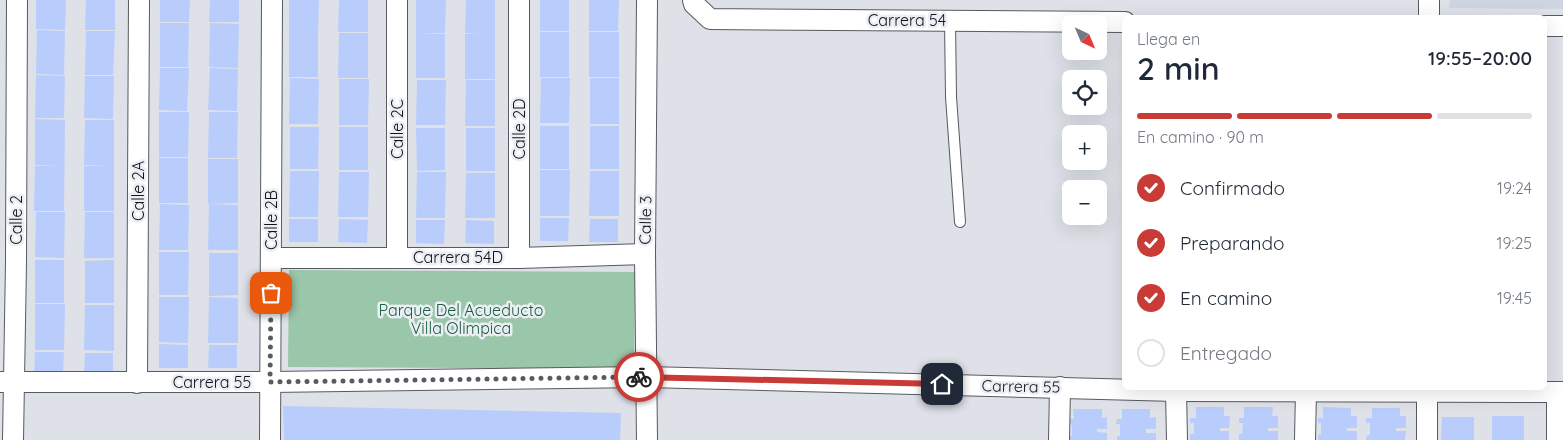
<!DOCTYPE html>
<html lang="es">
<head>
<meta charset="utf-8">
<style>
  :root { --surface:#fff; --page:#f6f6f7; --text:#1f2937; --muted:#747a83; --line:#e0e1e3; --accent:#c93b36 }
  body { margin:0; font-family:Quicksand,sans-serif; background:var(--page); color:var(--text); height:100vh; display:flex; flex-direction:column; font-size:19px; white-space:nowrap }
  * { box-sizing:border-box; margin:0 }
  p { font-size:16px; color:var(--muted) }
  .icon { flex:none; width:28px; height:28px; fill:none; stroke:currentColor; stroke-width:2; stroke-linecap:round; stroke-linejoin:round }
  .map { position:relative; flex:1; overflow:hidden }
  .drawer { position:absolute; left:1122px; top:15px; width:425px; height:375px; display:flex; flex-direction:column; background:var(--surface); border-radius:8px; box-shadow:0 5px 20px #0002 }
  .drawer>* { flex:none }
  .needle { width:32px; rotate:136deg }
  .controls { position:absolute; left:1062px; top:15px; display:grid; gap:10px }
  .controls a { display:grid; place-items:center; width:45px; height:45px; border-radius:8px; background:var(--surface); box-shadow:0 5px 20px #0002; font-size:25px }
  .pin { position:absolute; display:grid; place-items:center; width:42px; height:42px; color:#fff; margin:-21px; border-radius:10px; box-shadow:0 2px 8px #0006 }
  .courier { position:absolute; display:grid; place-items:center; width:50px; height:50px; margin:-25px; border:4px solid #c93b36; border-radius:50%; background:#fff; color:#222; box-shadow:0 1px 6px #0007 }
  .summary em { font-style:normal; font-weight:600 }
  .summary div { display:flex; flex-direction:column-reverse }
  .summary { display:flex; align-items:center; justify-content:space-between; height:85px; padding:0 15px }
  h1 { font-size:32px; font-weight:600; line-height:38px }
  .bar { display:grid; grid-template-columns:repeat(4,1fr); gap:8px 5px; align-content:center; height:60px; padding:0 15px }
  .bar i { height:6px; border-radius:4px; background:var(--line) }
  .bar .selected { background:var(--accent) }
  .bar p { grid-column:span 4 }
  ol { padding:0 15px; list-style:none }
  li { display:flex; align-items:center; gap:15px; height:55px }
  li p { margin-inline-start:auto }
  li .icon { padding:5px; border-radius:50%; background:var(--accent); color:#fff; stroke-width:4 }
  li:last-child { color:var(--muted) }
  li i { width:28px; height:28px; border:2px solid var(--line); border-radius:50% }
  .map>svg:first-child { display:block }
</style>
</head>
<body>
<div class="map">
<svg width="1563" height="440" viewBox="0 0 1563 440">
  <rect width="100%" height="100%" fill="#dee1e8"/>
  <polygon fill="#ced4e2" points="1450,0 1563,0 1563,9 1449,8"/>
  <polygon fill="#9ac6a9" points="289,270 635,272 634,369 288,367"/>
  <g fill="#b8cdfc">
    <polygon points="36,0 66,0 65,30 36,29"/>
    <polygon points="86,0 115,0 115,30 85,30"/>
    <polygon points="160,0 190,0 189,22 160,22"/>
    <polygon points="210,0 239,0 239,22 209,22"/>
    <polygon points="289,0 319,0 318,32 289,32"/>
    <polygon points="339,0 368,0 368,32 338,32"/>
    <polygon points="416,0 446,0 445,33 416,33"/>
    <polygon points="466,0 495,0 495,79 465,79 465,34 478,34 465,33"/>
    <rect x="540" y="0" width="29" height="31"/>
    <polygon points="589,0 619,0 618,31 589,31"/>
    <polygon points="160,23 189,23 188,67 160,67"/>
    <polygon points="210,23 239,24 238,68 209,67"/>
    <polygon points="37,30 65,31 64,75 36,74"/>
    <polygon points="86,31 115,31 113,75 85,75"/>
    <rect x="289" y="32" width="29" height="45"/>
    <rect x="540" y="32" width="29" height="45"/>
    <rect x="589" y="32" width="30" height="45"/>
    <polygon points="339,33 368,33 368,78 338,78"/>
    <polygon points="416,33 445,34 445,78 416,78"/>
    <polygon points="160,68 189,68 187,111 159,110"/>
    <polygon points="210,68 238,69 237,111 208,110"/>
    <polygon points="36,75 65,76 64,118 35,118"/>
    <polygon points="85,76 114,76 113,119 84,118"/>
    <polygon points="290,78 319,79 318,124 289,124"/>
    <polygon points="541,78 570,78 569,123 540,123"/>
    <rect x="590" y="78" width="29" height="46"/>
    <polygon points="339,79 369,79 368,125 339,125"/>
    <polygon points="417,80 446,80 445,125 416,125"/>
    <polygon points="466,80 495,80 495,126 465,126"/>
    <polygon points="159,112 189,112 188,157 159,157"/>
    <polygon points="209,112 238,112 237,158 208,158"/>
    <polygon points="35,119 65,120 64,211 34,211 35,166 59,166 35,165"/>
    <polygon points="85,120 114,120 114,211 84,211 84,166 108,166 84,165"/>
    <rect x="540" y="126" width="29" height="43"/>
    <rect x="590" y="126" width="29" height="43"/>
    <polygon points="290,127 319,127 318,169 290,169"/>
    <rect x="339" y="127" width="29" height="43"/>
    <polygon points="416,128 445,128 445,170 417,171"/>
    <rect x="466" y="128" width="29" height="43"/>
    <rect x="159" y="158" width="29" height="45"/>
    <polygon points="208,159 238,159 238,203 208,204"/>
    <polygon points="540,170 570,170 569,216 540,216"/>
    <polygon points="290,171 319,171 318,217 289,217"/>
    <polygon points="590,171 619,171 619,216 589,216"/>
    <polygon points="339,172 369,172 368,217 338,217"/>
    <polygon points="417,172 446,172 445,218 416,218"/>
    <polygon points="466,173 495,173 495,218 465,218"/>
    <polygon points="160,204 189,205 188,250 159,250"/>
    <polygon points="209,204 238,205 238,250 208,250"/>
    <polygon points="36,212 65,212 64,258 35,257"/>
    <polygon points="85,212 114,212 114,258 84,258"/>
    <polygon points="540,218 569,218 568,241 540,241"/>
    <rect x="289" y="219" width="29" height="23"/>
    <polygon points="339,219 368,220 367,243 338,242"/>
    <polygon points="590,219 618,219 618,242 589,242"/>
    <polygon points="416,220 445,220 444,244 416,243"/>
    <polygon points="466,220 494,221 494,244 465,243"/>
    <polygon points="159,252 189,252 188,295 159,295"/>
    <polygon points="209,253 238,253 238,295 209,296"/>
    <rect x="35" y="260" width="29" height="43"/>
    <polygon points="114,260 114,303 85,303 85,261"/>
    <polygon points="159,297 189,297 188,343 159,342"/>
    <polygon points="209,297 238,298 238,343 208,343"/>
    <polygon points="35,304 65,304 64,350 35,350"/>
    <polygon points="85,305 114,305 114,351 84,350"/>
    <polygon points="159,344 188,345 188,368 159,368"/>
    <polygon points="209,345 237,345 237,368 208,368"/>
    <polygon points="35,352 64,352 63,376 34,375"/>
    <polygon points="85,353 113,353 113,376 84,376"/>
    <polygon points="283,406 621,413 620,440 284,440"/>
    <polygon points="1196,407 1224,407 1224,416 1230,416 1229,428 1220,428 1220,431 1229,431 1229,440 1190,440 1190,434 1194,434 1194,423 1190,423 1190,418 1196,418"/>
    <polygon points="1244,407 1273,407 1272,416 1278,416 1278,428 1268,428 1268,431 1278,431 1278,440 1239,440 1239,434 1242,434 1243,423 1239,423 1239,418 1244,418"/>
    <polygon points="1323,407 1351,408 1351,416 1357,416 1357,428 1347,428 1347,431 1357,431 1357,440 1318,440 1318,435 1321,435 1321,423 1318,423 1318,418 1323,418"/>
    <polygon points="1372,408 1400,408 1400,416 1406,416 1406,428 1396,428 1396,431 1406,431 1405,440 1366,440 1367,435 1370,435 1370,423 1366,423 1366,418 1372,418"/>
    <polygon points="1073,409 1102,409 1102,418 1107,417 1107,429 1097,429 1097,432 1107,433 1107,440 1068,440 1068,436 1072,436 1072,425 1068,424 1068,419 1074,419"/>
    <polygon points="1122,409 1150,409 1150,418 1156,417 1156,429 1146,429 1146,433 1156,433 1156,440 1117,440 1117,436 1120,436 1120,424 1116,424 1117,419 1122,419"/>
    <rect x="1492" y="416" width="32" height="24"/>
    <polygon points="1442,417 1474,417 1474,440 1441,440"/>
  </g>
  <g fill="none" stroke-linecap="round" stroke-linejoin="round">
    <defs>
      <polyline id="service" points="950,21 951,97 960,222"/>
      <g id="minor">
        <polyline points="397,0 397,257"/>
        <polyline points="519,0 519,258"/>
        <polyline points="647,0 645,254 647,440"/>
        <polyline points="693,0 694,4 710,19 1125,22"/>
        <polyline points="1429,18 1429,0"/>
        <polyline points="1545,26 1563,26"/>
        <polyline points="271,258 519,258 645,254"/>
        <polyline points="0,382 271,382 647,377 1176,391 1563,392"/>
        <polyline points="137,383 139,0"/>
        <polyline points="1176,391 1177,440"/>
        <polyline points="13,440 16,262 17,0"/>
        <polyline points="270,440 272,0"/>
        <polyline points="1059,440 1060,387"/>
        <polyline points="1305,440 1306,391"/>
        <polyline points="1427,440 1427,388"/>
        <polyline points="1557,440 1557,392"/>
      </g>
    </defs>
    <use href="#service" stroke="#575a60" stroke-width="12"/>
    <use href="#minor" stroke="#575a60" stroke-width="22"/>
    <use href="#service" stroke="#fff" stroke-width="10"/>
    <use href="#minor" stroke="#fff" stroke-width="20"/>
  </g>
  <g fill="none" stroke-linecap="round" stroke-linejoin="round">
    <polyline stroke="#595b5f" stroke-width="5" stroke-dasharray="0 9" points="271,293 270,382 639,377"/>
    <polyline stroke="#c93b36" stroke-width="6" points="639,377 942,384"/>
  </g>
  <g text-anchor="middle" stroke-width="5" stroke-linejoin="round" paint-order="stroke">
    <g font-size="16" fill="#111315" stroke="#ebeef5">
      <text x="907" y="26">Carrera 54</text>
      <text transform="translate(397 129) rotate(-90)" y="6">Calle 2C</text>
      <text transform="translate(519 129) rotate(-90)" y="6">Calle 2D</text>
      <text transform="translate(138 191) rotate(-90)" y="6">Calle 2A</text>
      <text transform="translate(16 220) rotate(-90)" y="6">Calle 2</text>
      <text transform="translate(271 220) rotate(-90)" y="6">Calle 2B</text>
      <text transform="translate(645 220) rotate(-89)" y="6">Calle 3</text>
      <text x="458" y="263">Carrera 54D</text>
      <text x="212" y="388">Carrera 55</text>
      <text transform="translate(1021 386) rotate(1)" y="6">Carrera 55</text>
    </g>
    <g font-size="16" fill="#1a613b" stroke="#ebeef5">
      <text x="461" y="316">Parque Del Acueducto<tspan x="461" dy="18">Villa Olimpica</tspan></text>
    </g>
  </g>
</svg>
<div class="controls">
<a><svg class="needle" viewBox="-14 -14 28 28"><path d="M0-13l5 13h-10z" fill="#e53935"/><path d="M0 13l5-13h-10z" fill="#747a83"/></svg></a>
<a><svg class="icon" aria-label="locate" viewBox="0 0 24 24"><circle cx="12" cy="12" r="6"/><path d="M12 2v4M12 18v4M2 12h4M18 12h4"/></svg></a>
<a>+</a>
<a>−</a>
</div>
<div class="pin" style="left:271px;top:293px;background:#ea580c"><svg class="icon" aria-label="bag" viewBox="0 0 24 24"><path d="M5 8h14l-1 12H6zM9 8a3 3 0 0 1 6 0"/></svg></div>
<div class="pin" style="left:942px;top:384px;background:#1f2937"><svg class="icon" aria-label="home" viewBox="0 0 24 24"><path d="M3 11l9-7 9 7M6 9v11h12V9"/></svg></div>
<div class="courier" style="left:639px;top:377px"><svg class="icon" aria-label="bike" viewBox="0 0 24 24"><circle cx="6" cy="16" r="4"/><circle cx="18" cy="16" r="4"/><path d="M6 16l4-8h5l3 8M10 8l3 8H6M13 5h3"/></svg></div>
<section class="drawer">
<div class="summary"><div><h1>2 min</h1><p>Llega en</p></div><em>19:55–20:00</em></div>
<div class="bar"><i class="selected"></i><i class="selected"></i><i class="selected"></i><i></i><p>En camino · 90 m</p></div>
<ol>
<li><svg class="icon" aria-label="check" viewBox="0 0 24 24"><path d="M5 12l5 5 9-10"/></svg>Confirmado<p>19:24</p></li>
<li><svg class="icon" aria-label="check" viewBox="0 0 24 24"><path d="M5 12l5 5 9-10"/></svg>Preparando<p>19:25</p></li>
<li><svg class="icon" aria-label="check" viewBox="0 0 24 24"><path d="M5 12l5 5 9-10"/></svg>En camino<p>19:45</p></li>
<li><i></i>Entregado</li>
</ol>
</section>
</div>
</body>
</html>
